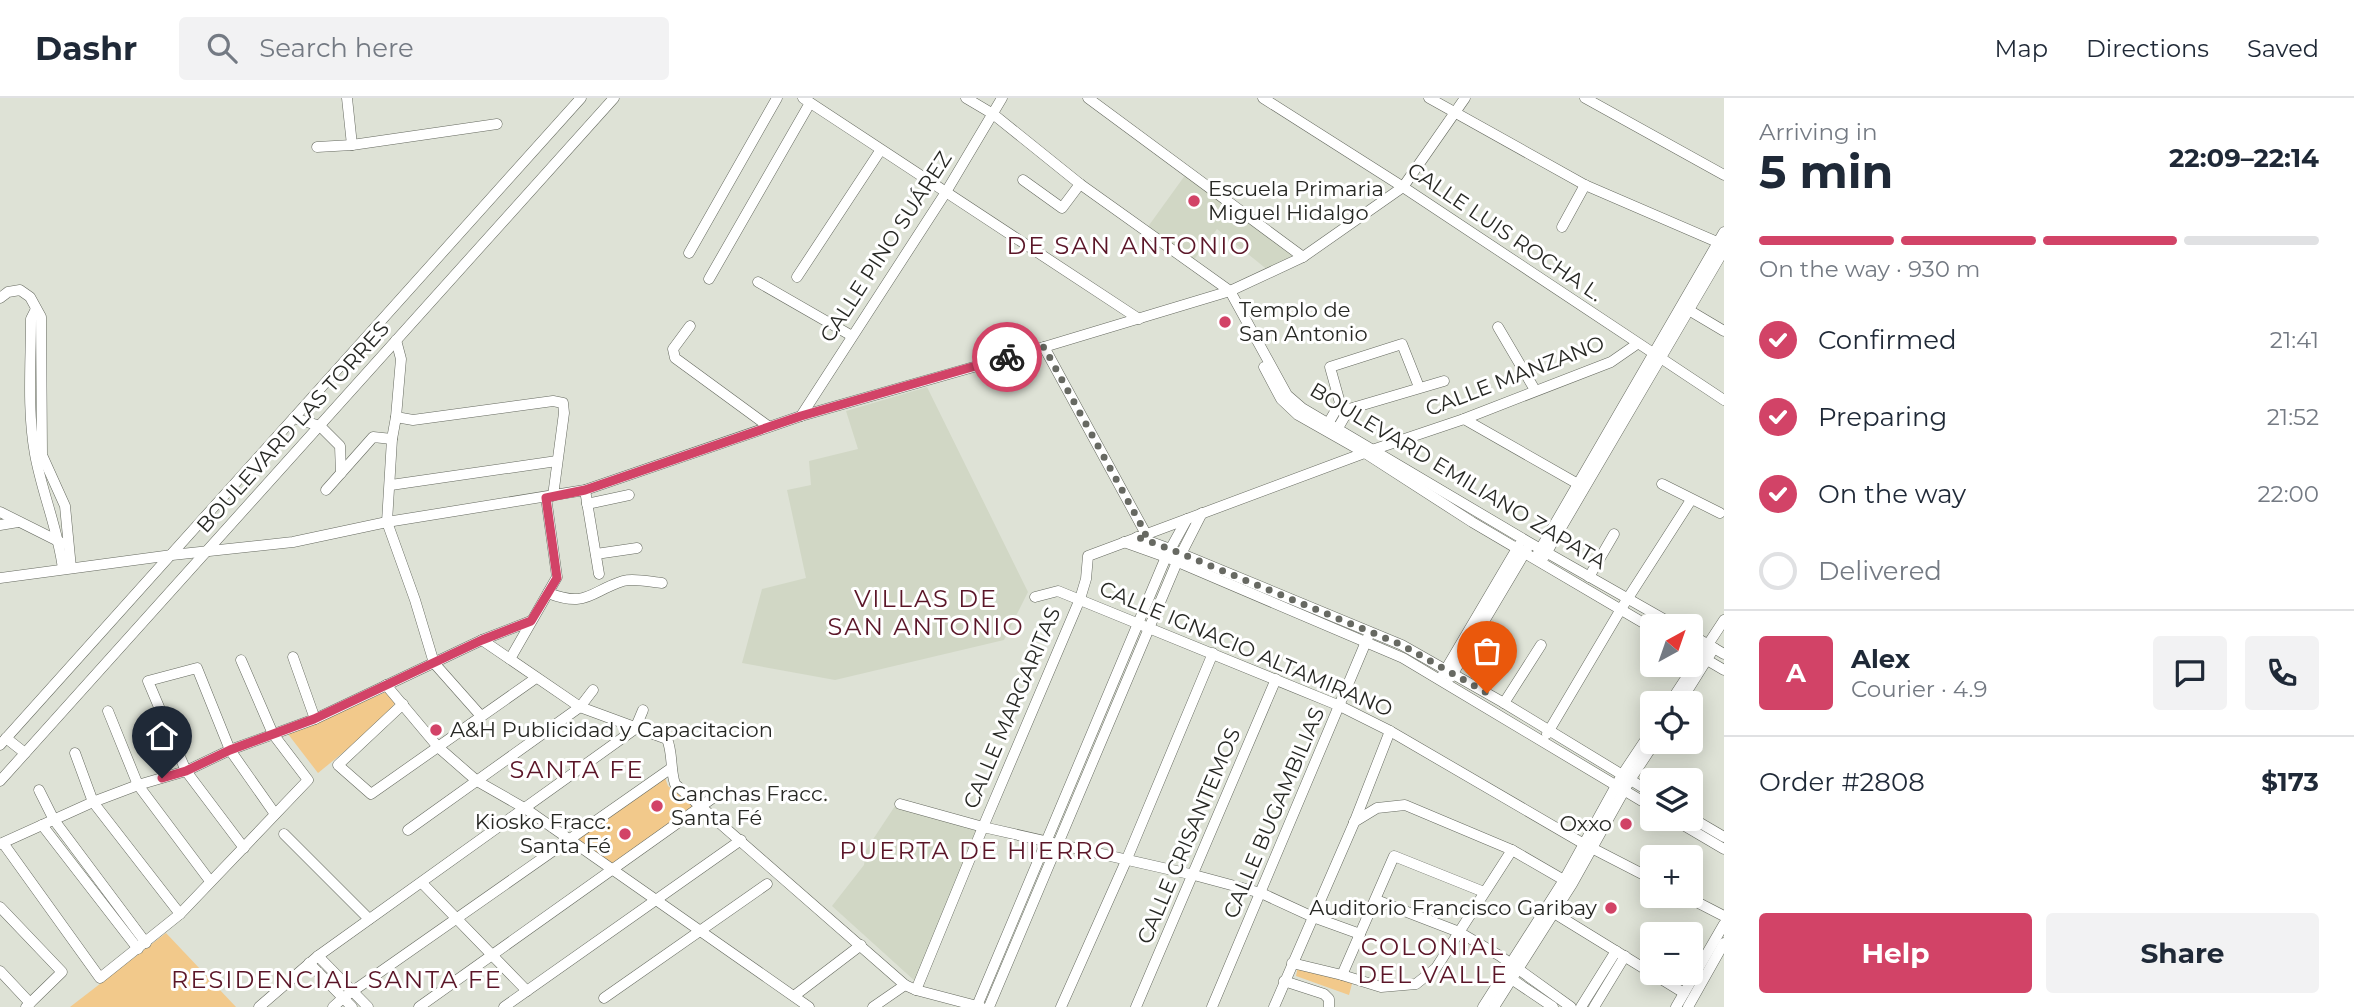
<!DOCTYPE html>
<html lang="en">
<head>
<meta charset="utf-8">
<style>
  :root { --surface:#fff; --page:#f2f2f3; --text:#1f2937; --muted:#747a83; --line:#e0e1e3; --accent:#d24367 }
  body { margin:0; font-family:Montserrat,sans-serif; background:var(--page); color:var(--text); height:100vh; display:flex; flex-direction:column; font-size:26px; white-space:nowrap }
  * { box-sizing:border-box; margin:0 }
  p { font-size:23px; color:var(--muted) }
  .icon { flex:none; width:38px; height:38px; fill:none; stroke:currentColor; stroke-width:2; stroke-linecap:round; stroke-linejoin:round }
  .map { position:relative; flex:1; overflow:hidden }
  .panel { display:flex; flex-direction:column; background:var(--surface); width:630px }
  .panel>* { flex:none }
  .needle { width:46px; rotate:40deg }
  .buttons { position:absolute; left:1640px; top:516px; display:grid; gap:14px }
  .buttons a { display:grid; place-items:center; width:63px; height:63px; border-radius:7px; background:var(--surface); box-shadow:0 4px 18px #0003; font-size:35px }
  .pin { position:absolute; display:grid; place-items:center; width:60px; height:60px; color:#fff; margin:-72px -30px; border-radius:50% 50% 50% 0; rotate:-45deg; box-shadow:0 0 7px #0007 }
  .pin .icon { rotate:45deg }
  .courier { position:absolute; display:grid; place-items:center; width:70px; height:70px; margin:-35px; border:5px solid #d24367; border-radius:50%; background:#fff; color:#222; box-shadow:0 2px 9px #0007 }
  .overview em { font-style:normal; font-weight:700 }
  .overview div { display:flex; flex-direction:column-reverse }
  .overview { display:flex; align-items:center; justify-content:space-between; height:119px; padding:0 35px }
  h1 { font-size:46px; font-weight:700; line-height:52px }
  .bar { display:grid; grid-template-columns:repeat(4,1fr); gap:10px 7px; align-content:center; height:84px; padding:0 35px }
  .bar i { height:9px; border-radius:5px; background:var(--line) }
  .bar .current { background:var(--accent) }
  .bar p { grid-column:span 4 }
  .line { display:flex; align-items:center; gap:18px; padding:0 35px; border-top:2px solid var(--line) }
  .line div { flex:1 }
  .round { display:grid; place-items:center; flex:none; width:74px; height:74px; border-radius:7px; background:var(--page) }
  ol { padding:0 35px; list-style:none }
  li { display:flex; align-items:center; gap:21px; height:77px }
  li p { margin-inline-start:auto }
  li .icon { padding:7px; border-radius:50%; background:var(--accent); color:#fff; stroke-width:4 }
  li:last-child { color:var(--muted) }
  li i { width:38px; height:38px; border:4px solid var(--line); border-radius:50% }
  .cta { display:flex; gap:14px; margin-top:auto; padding:14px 35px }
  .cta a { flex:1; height:80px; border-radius:7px; background:var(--accent); color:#fff; font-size:28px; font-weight:700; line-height:80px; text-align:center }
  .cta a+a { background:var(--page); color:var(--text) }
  header { display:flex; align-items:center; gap:42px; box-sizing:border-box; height:98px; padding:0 35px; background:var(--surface); border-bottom:2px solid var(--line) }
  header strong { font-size:33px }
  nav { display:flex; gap:38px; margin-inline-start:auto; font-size:24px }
  .search { width:490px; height:63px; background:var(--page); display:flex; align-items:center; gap:18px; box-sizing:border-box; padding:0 24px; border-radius:7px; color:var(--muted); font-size:26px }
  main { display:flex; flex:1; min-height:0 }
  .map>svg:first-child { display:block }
</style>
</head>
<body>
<header>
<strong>Dashr</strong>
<div class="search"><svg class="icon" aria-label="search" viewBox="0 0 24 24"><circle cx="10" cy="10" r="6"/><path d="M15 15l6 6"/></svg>Search here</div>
<nav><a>Map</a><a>Directions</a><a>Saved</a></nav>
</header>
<main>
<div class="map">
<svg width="1724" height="909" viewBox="0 0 1724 909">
  <rect width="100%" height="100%" fill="#dee2d6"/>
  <g fill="#d1d7c5">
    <polygon points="1186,76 1295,158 1269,173 1217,131 1193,163 1147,130"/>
    <polygon points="927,289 1028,494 1004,542 835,582 742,565 762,491 806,480 787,392 811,387 809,363 858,351 846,313"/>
    <polygon points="895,708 976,732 916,884 832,808 864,767 866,752"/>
  </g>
  <g fill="#f2c98b">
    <polygon points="386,594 395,604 389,617 318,675 288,636"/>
    <polygon points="664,677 668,688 696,710 612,767 576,740"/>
    <polygon points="166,835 236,909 70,909"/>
    <polygon points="1298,868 1353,882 1349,897 1296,878"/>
  </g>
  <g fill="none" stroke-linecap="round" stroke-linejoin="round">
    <defs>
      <g id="minor">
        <polyline points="347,0 352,47"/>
        <polyline points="803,0 1139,221"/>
        <polyline points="966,0 993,16 1080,86 1230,193 1287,297 1302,310 1530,445 1676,528"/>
        <polyline points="1088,0 1303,159"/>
        <polyline points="1263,0 1403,89 1724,302"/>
        <polyline points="1429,0 1585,87 1724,147"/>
        <polyline points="1585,0 1724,77"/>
        <polyline points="317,49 352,47 497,26"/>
        <polyline points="1023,82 1062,110 1080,86"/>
        <polyline points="1562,129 1585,87"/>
        <polyline points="689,155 777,0"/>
        <polyline points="797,179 880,53"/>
        <polyline points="709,181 810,5"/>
        <polyline points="758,184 852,238"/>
        <polyline points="0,200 8,194 20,192 30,199 41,219 42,357 65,408 71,470"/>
        <path d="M36 211 31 221C31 265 27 312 35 356 42 395 58 431 63 471"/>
        <polyline points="1687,211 1724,233"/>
        <polyline points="690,228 673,251 675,260 768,328"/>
        <polyline points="1498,229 1535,292"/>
        <polyline points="396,242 401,261 396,319 392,341 387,424 415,502 434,565 481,618"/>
        <polyline points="1044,249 1146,436"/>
        <polyline points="1264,269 1281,301 1298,317 1365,355 1472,424 1652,530"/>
        <polyline points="801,318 946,94 1002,0"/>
        <polyline points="396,319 413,322 553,303 563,305 564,315 553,398"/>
        <polyline points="294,320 320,328 340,348 341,375"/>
        <polyline points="1464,321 1578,386"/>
        <polyline points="1329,324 1340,305 1330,269 1402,246 1419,289"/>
        <polyline points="1338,330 1349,311 1444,283"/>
        <polyline points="1662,386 1720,415"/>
        <polyline points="391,387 557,363"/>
        <polyline points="326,392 373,339 392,341"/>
        <polyline points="585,392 599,476"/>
        <polyline points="587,406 629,397"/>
        <polyline points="0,414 62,445"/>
        <polyline points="0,427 18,424"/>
        <polyline points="1137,439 1170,451 1402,547 1504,605 1652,695"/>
        <polyline points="1124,444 1166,459 1403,560 1652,709"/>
        <polyline points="1538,455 1724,134"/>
        <polyline points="596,456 637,450"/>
        <polyline points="1544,459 1724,152"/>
        <polyline points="1589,479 1614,436"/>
        <polyline points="0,480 172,457 293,444 387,424 585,392 801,318 1044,249 1230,193 1303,159 1403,89 1465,0"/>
        <path d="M548 495C587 510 589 494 623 483 634 480 651 484 662 485"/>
        <polyline points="1035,499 1058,493 1340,608 1390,633 1584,746 1652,781"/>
        <polyline points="1690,536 1724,556"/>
        <path d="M482 542 580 609 667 641C673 655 670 671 675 686L905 887 916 892 981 909"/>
        <polyline points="1690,552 1724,572"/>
        <polyline points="293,559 315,621"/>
        <polyline points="510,561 557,479 546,399"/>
        <polyline points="1443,576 1519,447"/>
        <polyline points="1451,579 1527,451"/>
        <polyline points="386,587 438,649 477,683 526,711 809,909"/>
        <polyline points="1504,605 1541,547"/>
        <polyline points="403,606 338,667 371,696 536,580"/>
        <polyline points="1669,606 1724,522"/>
        <polyline points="1679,606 1714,550"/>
        <polyline points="108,613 138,687 210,783"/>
        <polyline points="635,631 643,612"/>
        <polyline points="1547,636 1621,511 1691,402"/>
        <polyline points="6,640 25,655"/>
        <polyline points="0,647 581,0"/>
        <polyline points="75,655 93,704 180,816"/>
        <polyline points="0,683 614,0"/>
        <polyline points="39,692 54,722 146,845"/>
        <polyline points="900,706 983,729 1194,777 1261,795 1313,819 1360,836"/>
        <polyline points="1690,719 1724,739"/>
        <polyline points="1673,721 1724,751"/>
        <polyline points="1354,724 1377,710 1405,707 1512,752 1569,785"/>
        <polyline points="42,727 138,851"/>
        <polyline points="408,732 580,609 593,592"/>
        <polyline points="284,736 369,821"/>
        <polyline points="3,745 100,880 180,816 308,682 273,636 241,562"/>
        <polyline points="0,746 93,704 138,687 186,673 230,652 315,621 482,542 531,523"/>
        <polyline points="244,750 186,673 148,583 197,570 230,652 275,716"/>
        <polyline points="422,785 527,893"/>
        <polyline points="1685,798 1724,818"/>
        <polyline points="1376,802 1459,834 1500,858 1571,909"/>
        <polyline points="0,809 62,874 26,909"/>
        <polyline points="1554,815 1684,895"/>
        <polyline points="318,858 368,909"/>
        <polyline points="309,865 352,909"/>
        <polyline points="1292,865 1342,877 1381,889 1416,886 1436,870 1512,752"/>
        <polyline points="0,873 30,905"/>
        <polyline points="1342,877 1394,758 1484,794"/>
        <polyline points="1507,878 1553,909"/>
        <polyline points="1284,883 1324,896 1329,901 1329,909"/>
        <polyline points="916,892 983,729 1080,501 1086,481 1088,458 1375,351 1464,321 1611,264 1637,246"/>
        <polyline points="794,898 861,847"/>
        <polyline points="604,900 767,786"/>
        <polyline points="977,908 1166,459 1187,421"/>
        <polyline points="259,909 318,858 635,631"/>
        <polyline points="333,909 343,900 670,671"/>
        <polyline points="419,909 717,697"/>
        <polyline points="504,909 741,742"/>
        <polyline points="873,909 905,887"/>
        <polyline points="989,909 1177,464 1202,415"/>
        <polyline points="1061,909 1126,763 1213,555"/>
        <polyline points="1136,909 1276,581"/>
        <polyline points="1212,909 1368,539"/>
        <polyline points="1274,909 1354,725 1390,633"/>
        <polyline points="1483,909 1564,782 1622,677 1652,632"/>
        <polyline points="1494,909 1572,786 1630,682 1655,644"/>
        <polyline points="1581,909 1616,853"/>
        <polyline points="1594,909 1625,858"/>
        <polyline points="1676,909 1724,826"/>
        <polyline points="1688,909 1724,845"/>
      </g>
    </defs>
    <use href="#minor" stroke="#65695f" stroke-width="11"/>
    <use href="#minor" stroke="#fff" stroke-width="10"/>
  </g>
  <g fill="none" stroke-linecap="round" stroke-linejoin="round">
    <polyline stroke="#676962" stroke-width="7" stroke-dasharray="0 12.6" points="1007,259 1044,249 1146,436 1137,439 1170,451 1402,547 1487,595"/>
    <polyline stroke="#d24367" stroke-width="9" points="162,680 186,673 230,652 314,621 482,542 531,523 557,480 546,400 585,392 801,318 1007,259"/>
  </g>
  <g fill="#d24367" stroke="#fff" stroke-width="2.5">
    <circle cx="1194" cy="103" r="7"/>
    <circle cx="1225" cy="224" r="7"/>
    <circle cx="436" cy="632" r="7"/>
    <circle cx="657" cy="708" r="7"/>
    <circle cx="1626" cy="726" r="7"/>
    <circle cx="625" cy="736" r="7"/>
    <circle cx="1611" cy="810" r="7"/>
  </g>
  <g text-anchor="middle" stroke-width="6" stroke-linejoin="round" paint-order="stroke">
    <g font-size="21" fill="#272824" stroke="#fff" text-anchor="start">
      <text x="1208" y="98">Escuela Primaria<tspan x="1208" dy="24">Miguel Hidalgo</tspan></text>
      <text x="1239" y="219">Templo de<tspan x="1239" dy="24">San Antonio</tspan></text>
      <text x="450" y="639">A&amp;H Publicidad y Capacitacion</text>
      <text x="671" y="703">Canchas Fracc.<tspan x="671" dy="24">Santa Fé</tspan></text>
      <text x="611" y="731" text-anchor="end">Kiosko Fracc.<tspan x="611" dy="24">Santa Fé</tspan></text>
      <text x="1612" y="733" text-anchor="end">Oxxo</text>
      <text x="1597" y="817" text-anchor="end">Auditorio Francisco Garibay</text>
    </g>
    <g font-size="21" fill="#272824" stroke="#fff">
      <text transform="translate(1505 134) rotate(34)" y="7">CALLE LUIS ROCHA L.</text>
      <text transform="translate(886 149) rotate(-57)" y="7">CALLE PINO SUÁREZ</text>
      <text transform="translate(1515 278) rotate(-21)" y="7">CALLE MANZANO</text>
      <text transform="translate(293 329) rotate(-48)" y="7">BOULEVARD LAS TORRES</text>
      <text transform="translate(1458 378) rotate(31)" y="7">BOULEVARD EMILIANO ZAPATA</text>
      <text transform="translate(1246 551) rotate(23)" y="7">CALLE IGNACIO ALTAMIRANO</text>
      <text transform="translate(1012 610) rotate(-67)" y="7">CALLE MARGARITAS</text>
      <text transform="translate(1274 715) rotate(-67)" y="7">CALLE BUGAMBILIAS</text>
      <text transform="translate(1189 738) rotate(-67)" y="7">CALLE CRISANTEMOS</text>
    </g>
    <g font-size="24" letter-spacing="2" fill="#5b1628" stroke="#fff">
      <text x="1129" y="156">DE SAN ANTONIO</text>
      <text x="926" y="509">VILLAS DE<tspan x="926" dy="28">SAN ANTONIO</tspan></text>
      <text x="577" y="680">SANTA FE</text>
      <text x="978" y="761">PUERTA DE HIERRO</text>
      <text x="1433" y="857">COLONIAL<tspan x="1433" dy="28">DEL VALLE</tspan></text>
      <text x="337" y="890">RESIDENCIAL SANTA FE</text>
    </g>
  </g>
</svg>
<div class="buttons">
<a><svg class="needle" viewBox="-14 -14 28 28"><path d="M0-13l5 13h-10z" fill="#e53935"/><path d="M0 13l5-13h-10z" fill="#747a83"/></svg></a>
<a><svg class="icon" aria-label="locate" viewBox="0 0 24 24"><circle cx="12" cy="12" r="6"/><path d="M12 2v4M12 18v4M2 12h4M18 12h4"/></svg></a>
<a><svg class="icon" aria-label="layers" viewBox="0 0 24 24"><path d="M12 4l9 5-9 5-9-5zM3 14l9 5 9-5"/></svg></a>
<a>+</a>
<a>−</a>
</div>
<div class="pin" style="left:1487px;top:595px;background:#ea580c"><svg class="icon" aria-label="bag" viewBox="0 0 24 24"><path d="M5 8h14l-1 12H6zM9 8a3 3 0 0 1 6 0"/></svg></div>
<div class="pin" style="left:162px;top:680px;background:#1f2937"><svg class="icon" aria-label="home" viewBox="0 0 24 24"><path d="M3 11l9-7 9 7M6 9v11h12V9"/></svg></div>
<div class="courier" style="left:1007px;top:259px"><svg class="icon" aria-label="bike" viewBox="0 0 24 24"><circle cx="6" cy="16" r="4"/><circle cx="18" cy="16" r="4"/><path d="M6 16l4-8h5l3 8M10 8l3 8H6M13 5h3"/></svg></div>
</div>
<section class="panel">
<div class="overview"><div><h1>5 min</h1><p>Arriving in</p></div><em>22:09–22:14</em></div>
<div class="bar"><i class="current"></i><i class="current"></i><i class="current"></i><i></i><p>On the way · 930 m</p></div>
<ol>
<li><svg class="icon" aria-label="check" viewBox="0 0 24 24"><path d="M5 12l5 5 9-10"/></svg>Confirmed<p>21:41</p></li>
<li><svg class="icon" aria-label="check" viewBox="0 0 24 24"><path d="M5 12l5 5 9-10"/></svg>Preparing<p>21:52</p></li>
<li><svg class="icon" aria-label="check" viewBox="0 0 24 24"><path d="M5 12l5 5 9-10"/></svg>On the way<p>22:00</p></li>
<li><i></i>Delivered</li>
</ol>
<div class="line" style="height:126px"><b class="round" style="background:var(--accent);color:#fff">A</b><div><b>Alex</b><p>Courier · 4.9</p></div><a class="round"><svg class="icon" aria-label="chat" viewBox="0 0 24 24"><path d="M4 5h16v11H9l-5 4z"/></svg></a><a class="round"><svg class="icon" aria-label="phone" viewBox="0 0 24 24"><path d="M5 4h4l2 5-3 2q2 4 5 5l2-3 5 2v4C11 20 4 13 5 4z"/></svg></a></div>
<div class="line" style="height:91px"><div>Order #2808</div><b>$173</b></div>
<div class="cta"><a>Help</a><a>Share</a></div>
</section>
</main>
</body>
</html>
